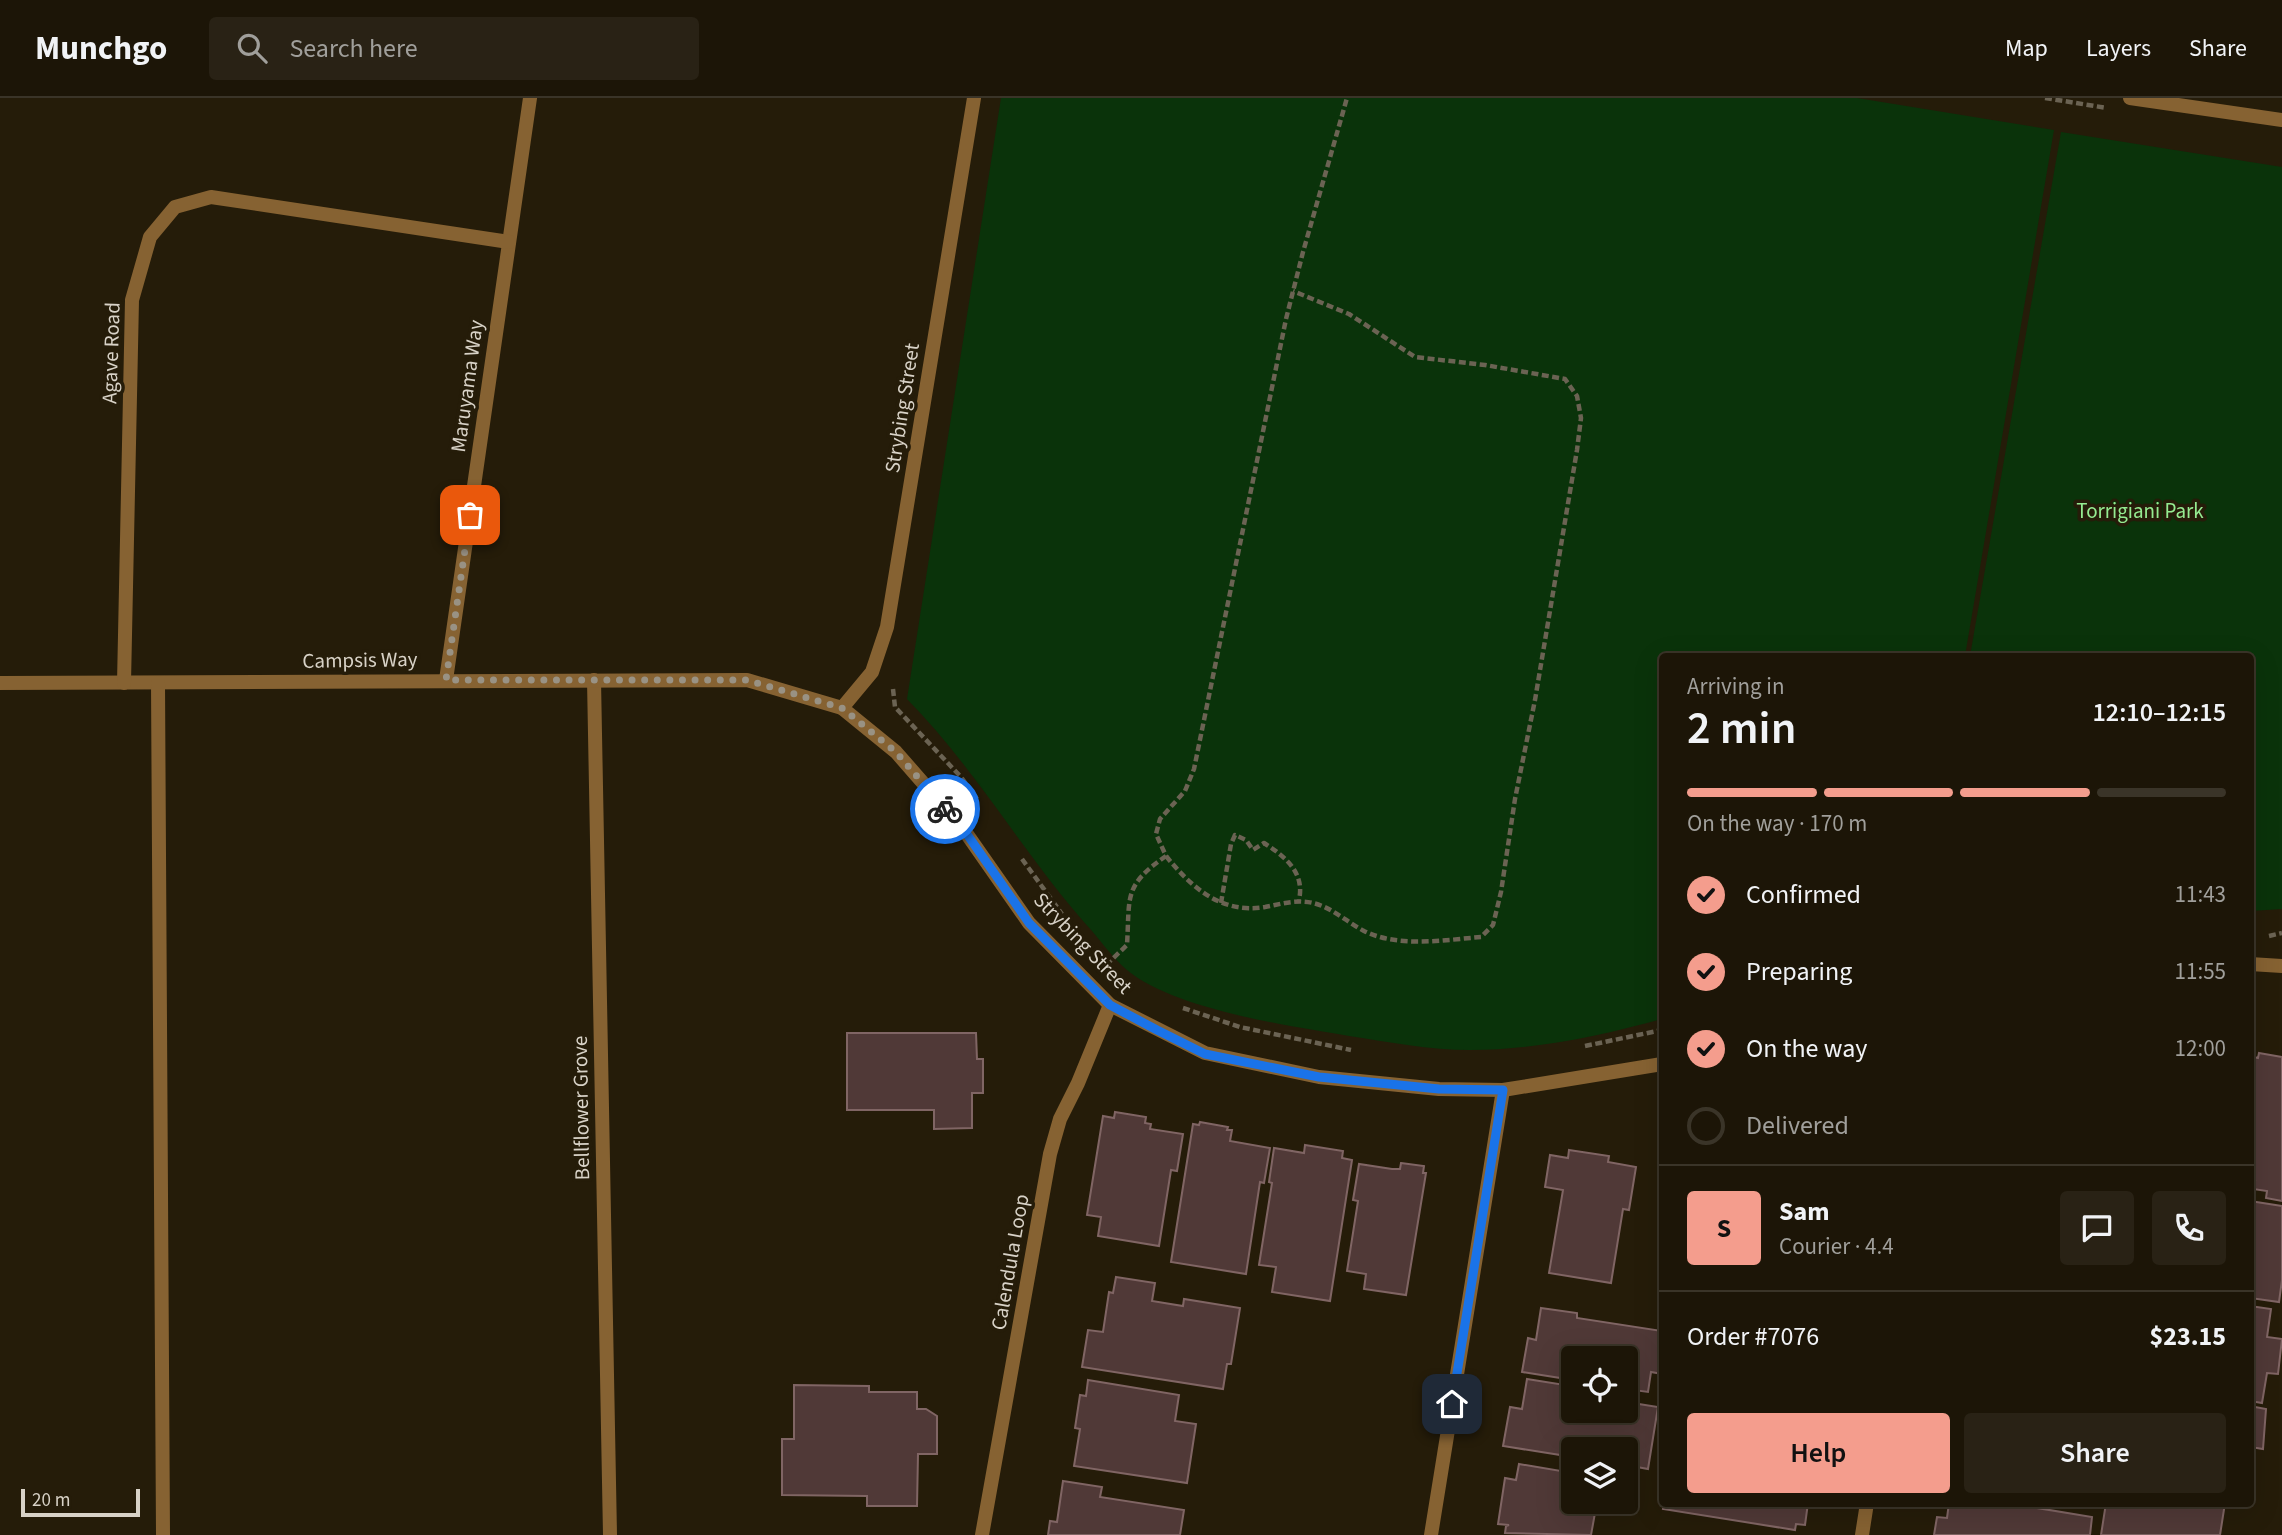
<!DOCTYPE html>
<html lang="en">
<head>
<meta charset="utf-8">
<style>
  :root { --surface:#1c1507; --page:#292215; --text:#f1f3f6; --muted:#a09f9b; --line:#3a3428; --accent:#f49d8d }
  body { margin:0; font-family:"Source Sans 3",sans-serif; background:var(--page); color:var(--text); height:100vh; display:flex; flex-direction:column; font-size:26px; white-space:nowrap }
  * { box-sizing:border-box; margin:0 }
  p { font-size:23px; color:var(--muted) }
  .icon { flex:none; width:38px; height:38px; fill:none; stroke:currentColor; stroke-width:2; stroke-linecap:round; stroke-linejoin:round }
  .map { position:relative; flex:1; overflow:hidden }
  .details { position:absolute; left:1659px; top:555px; width:595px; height:854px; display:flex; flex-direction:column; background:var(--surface); border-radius:7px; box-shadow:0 7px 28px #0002,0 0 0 2px var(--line) }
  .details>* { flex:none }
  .controls { position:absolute; left:1561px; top:1248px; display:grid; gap:14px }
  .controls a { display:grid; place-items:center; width:77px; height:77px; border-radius:7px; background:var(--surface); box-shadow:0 7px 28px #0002,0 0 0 2px var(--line); font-size:35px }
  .scale { position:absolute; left:21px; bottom:18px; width:119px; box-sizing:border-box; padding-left:7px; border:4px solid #d8d2c7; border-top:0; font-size:19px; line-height:24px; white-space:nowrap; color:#d8d2c7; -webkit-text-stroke:5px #251c09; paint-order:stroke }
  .pin { position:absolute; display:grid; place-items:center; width:60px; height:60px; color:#fff; margin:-30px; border-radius:14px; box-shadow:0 4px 10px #0006 }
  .courier { position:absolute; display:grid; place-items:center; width:70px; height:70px; margin:-35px; border:5px solid #1a73e8; border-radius:50%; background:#fff; color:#222; box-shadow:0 2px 9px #0007 }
  .summary em { font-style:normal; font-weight:600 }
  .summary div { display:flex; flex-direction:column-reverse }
  .summary { display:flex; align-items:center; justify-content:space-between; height:119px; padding:0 28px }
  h1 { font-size:46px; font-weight:600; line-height:52px }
  .bar { display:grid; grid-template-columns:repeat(4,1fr); gap:10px 7px; align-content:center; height:84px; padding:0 28px }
  .bar i { height:9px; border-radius:5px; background:var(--line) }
  .bar .selected { background:var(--accent) }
  .bar p { grid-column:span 4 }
  .line { display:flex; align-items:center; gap:18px; padding:0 28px; border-top:2px solid var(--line) }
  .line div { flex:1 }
  .round { display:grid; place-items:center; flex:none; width:74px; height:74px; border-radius:7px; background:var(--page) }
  ol { padding:0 28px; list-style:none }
  li { display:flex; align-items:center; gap:21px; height:77px }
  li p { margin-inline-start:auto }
  li .icon { padding:7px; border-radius:50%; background:var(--accent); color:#111; stroke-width:4 }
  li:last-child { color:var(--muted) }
  li i { width:38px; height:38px; border:4px solid var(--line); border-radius:50% }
  .primary-button { display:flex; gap:14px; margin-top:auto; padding:14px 28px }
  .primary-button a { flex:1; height:80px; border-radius:7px; background:var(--accent); color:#111; font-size:28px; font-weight:600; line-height:80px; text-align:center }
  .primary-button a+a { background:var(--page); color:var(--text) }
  header { display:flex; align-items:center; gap:42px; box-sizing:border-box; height:98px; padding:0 35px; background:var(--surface); border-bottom:2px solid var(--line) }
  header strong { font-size:33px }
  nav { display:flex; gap:38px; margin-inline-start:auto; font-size:24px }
  .search { width:490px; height:63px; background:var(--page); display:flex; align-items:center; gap:18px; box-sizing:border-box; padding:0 24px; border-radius:7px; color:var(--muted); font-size:26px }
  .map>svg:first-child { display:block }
</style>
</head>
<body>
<header>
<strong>Munchgo</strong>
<div class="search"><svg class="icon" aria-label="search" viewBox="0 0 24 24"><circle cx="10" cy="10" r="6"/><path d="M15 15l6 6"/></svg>Search here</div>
<nav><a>Map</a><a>Layers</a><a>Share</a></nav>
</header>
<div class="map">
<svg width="2282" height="1437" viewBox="0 0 2282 1437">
  <rect width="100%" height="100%" fill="#251c09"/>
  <g fill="#0a330a">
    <path d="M1001 0H1857L2054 32 1965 558H1662V921C1600 938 1535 952 1470 952 1430 952 1388 944 1349 938 1289 928 1173 911 1127 872 1114 861 1103 846 1092 833 1025 759 977 672 907 601Z"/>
    <polygon points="2061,34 2282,69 2282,811 2251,813 2250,558 1970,558"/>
  </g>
  <g fill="#503937" stroke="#806564" stroke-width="2">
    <polygon points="847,935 976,935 977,961 983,961 983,995 972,995 972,1030 934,1031 934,1012 847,1012"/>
    <polygon points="2259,955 2282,959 2282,1103 2266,1100 2267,1093 2253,1091 2255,1083 2250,1082 2250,958 2258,960"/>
    <polygon points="1115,1014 1146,1019 1145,1025 1151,1026 1150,1031 1183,1036 1177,1073 1171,1072 1159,1148 1098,1138 1101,1119 1087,1117 1103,1018 1114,1020"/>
    <polygon points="1200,1024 1228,1029 1227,1032 1232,1032 1230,1043 1270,1050 1264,1085 1260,1084 1246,1176 1171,1164 1193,1026 1199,1027"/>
    <polygon points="1305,1047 1343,1053 1342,1060 1352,1062 1330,1203 1272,1194 1276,1169 1259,1167 1272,1085 1269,1084 1274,1050 1304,1055"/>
    <polygon points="1569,1052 1609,1058 1608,1064 1636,1069 1629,1112 1623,1111 1611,1185 1549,1175 1563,1092 1545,1089 1550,1057 1568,1060"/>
    <polygon points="1401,1065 1424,1068 1423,1075 1426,1075 1406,1197 1364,1191 1366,1176 1347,1173 1358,1103 1353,1102 1359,1066 1392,1071 1400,1071"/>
    <polygon points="2250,1103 2282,1108 2282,1182 2279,1204 2250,1200"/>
    <polygon points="1116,1179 1155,1185 1152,1203 1183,1208 1184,1201 1240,1210 1231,1266 1227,1266 1223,1291 1082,1269 1088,1232 1103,1234 1109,1194 1113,1195"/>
    <polygon points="2250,1208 2271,1211 2267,1239 2282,1241 2278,1276 2267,1275 2262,1305 2250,1303"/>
    <polygon points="1541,1210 1577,1215 1577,1220 1662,1233 1662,1276 1651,1274 1648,1294 1626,1291 1626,1260 1573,1260 1573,1282 1522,1274 1528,1240 1536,1242"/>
    <polygon points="1527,1281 1565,1287 1564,1294 1573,1296 1573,1312 1626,1312 1626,1304 1658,1309 1648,1371 1626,1367 1626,1351 1573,1351 1573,1359 1503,1348 1510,1309 1522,1311"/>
    <polygon points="1088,1282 1179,1297 1175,1323 1196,1326 1187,1385 1074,1368 1080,1331 1075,1330 1080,1297 1086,1298"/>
    <polygon points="794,1287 869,1288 869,1294 917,1294 917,1311 926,1311 937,1318 937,1356 918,1356 917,1408 867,1408 867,1398 782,1397 782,1341 794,1341"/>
    <polygon points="2250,1308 2266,1311 2263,1351 2250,1349"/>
    <polygon points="1519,1366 1573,1375 1573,1404 1597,1404 1591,1437 1505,1435 1506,1428 1509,1427 1498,1426 1505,1380 1516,1382"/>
    <polygon points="1063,1383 1102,1389 1100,1399 1184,1412 1180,1437 1048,1437 1050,1423 1057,1424"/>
    <polygon points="1664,1405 1808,1405 1805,1427 1796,1426 1795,1432 1663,1411"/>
    <polygon points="1949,1405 2007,1405 2092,1419 2090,1437 1934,1437 1937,1419 1947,1420"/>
    <polygon points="2106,1405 2225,1405 2220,1437 2101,1437"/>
  </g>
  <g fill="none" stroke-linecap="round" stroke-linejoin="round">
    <g stroke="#6b6353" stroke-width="4.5" stroke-dasharray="7 3.5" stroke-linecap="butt">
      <polyline points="2045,0 2107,10"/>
      <polyline points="893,591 895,609 961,679 977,701"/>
      <path d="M1166 758C1192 790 1221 816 1265 809 1281 806 1297 801 1313 805 1331 809 1347 824 1364 833 1399 850 1444 842 1481 839L1493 827 1501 794 1515 701 1535 602 1577 352 1581 320 1577 298 1565 281 1485 267 1415 259 1349 216 1293 193"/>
      <polyline points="1022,761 1062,816"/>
      <path d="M1221 805 1231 746 1235 737 1246 742 1253 752 1264 745C1286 759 1305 775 1299 802"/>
      <polyline points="2269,838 2282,835"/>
      <path d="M1106 867 1127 847C1130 798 1123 788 1166 758L1156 736 1160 721 1185 693 1194 671 1286 221 1303 154 1347 0"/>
      <polyline points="1183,910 1240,929 1351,952"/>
      <polyline points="1585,948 1662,932"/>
    </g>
    <g stroke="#866232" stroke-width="14">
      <polyline points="974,0 887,529 872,574 842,610 896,654 964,732 1029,825 1110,907 1205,955 1319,979 1439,991 1503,992 1662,966"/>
      <polyline points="2130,0 2282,22"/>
      <polyline points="446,582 530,0"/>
      <polyline points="594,582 610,1437"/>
      <polyline points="0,585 747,582 842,610"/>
      <polyline points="124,585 132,202 150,139 175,109 211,99 509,144"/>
      <polyline points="158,585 163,1437"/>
      <polyline points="2250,866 2282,868"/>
      <polyline points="982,1437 1050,1056 1060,1021 1078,985 1110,907"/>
      <polyline points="1431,1437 1503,992"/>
      <polyline points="1862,1437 1867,1405"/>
    </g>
  </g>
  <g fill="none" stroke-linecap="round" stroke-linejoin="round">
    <polyline stroke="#999284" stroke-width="7" stroke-dasharray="0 12.6" points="470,417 446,582 747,582 842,610 896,654 945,711"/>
    <polyline stroke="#1a73e8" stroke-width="9" points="945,711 964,732 1029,825 1110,907 1157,932 1205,956 1319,979 1439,991 1503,992 1452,1306"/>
  </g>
  <g text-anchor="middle" stroke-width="7" stroke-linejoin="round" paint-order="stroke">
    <g font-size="21" fill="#d8d2c7" stroke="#251c09">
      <text transform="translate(111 255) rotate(-88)" y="7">Agave Road</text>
      <text transform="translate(467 288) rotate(-82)" y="7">Maruyama Way</text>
      <text transform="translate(902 310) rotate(-81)" y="7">Strybing Street</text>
      <text transform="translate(360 562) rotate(-1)" y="7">Campsis Way</text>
      <text transform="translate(1083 845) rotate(46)" y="7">Strybing Street</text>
      <text transform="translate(581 1010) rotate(-91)" y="7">Bellflower Grove</text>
      <text transform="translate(1010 1164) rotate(-80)" y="7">Calendula Loop</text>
    </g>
    <g font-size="21" fill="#95eb91" stroke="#251c09">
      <text x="2140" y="420">Torrigiani Park</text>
    </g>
  </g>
</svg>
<div class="controls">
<a><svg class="icon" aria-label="locate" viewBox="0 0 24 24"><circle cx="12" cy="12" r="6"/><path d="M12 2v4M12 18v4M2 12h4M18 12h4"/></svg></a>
<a><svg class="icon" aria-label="layers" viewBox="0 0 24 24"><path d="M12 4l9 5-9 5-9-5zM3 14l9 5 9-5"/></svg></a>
</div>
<div class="scale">20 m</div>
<div class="pin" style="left:470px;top:417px;background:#ea580c"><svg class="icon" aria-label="bag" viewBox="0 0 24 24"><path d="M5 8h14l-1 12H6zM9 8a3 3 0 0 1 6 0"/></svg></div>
<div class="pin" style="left:1452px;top:1306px;background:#1f2937"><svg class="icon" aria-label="home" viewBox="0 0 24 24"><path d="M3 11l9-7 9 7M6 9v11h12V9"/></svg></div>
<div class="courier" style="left:945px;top:711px"><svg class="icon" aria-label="bike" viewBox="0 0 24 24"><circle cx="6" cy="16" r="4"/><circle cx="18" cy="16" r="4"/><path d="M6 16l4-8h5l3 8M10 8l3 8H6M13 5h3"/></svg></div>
<section class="details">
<div class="summary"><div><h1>2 min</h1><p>Arriving in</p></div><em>12:10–12:15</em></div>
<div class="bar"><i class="selected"></i><i class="selected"></i><i class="selected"></i><i></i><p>On the way · 170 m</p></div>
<ol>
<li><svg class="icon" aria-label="check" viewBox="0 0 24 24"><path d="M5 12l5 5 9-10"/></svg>Confirmed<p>11:43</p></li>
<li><svg class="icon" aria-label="check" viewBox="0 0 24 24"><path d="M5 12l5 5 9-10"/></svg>Preparing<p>11:55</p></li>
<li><svg class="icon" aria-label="check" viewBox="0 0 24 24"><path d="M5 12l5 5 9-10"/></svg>On the way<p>12:00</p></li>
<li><i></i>Delivered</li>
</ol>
<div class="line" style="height:126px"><b class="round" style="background:var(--accent);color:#111">S</b><div><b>Sam</b><p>Courier · 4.4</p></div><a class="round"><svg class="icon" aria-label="chat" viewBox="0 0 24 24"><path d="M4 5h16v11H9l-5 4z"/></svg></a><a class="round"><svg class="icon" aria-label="phone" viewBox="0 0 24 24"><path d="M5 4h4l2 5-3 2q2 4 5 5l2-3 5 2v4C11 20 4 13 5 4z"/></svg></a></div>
<div class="line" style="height:91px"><div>Order #7076</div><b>$23.15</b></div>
<div class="primary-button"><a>Help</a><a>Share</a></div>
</section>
</div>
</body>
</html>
